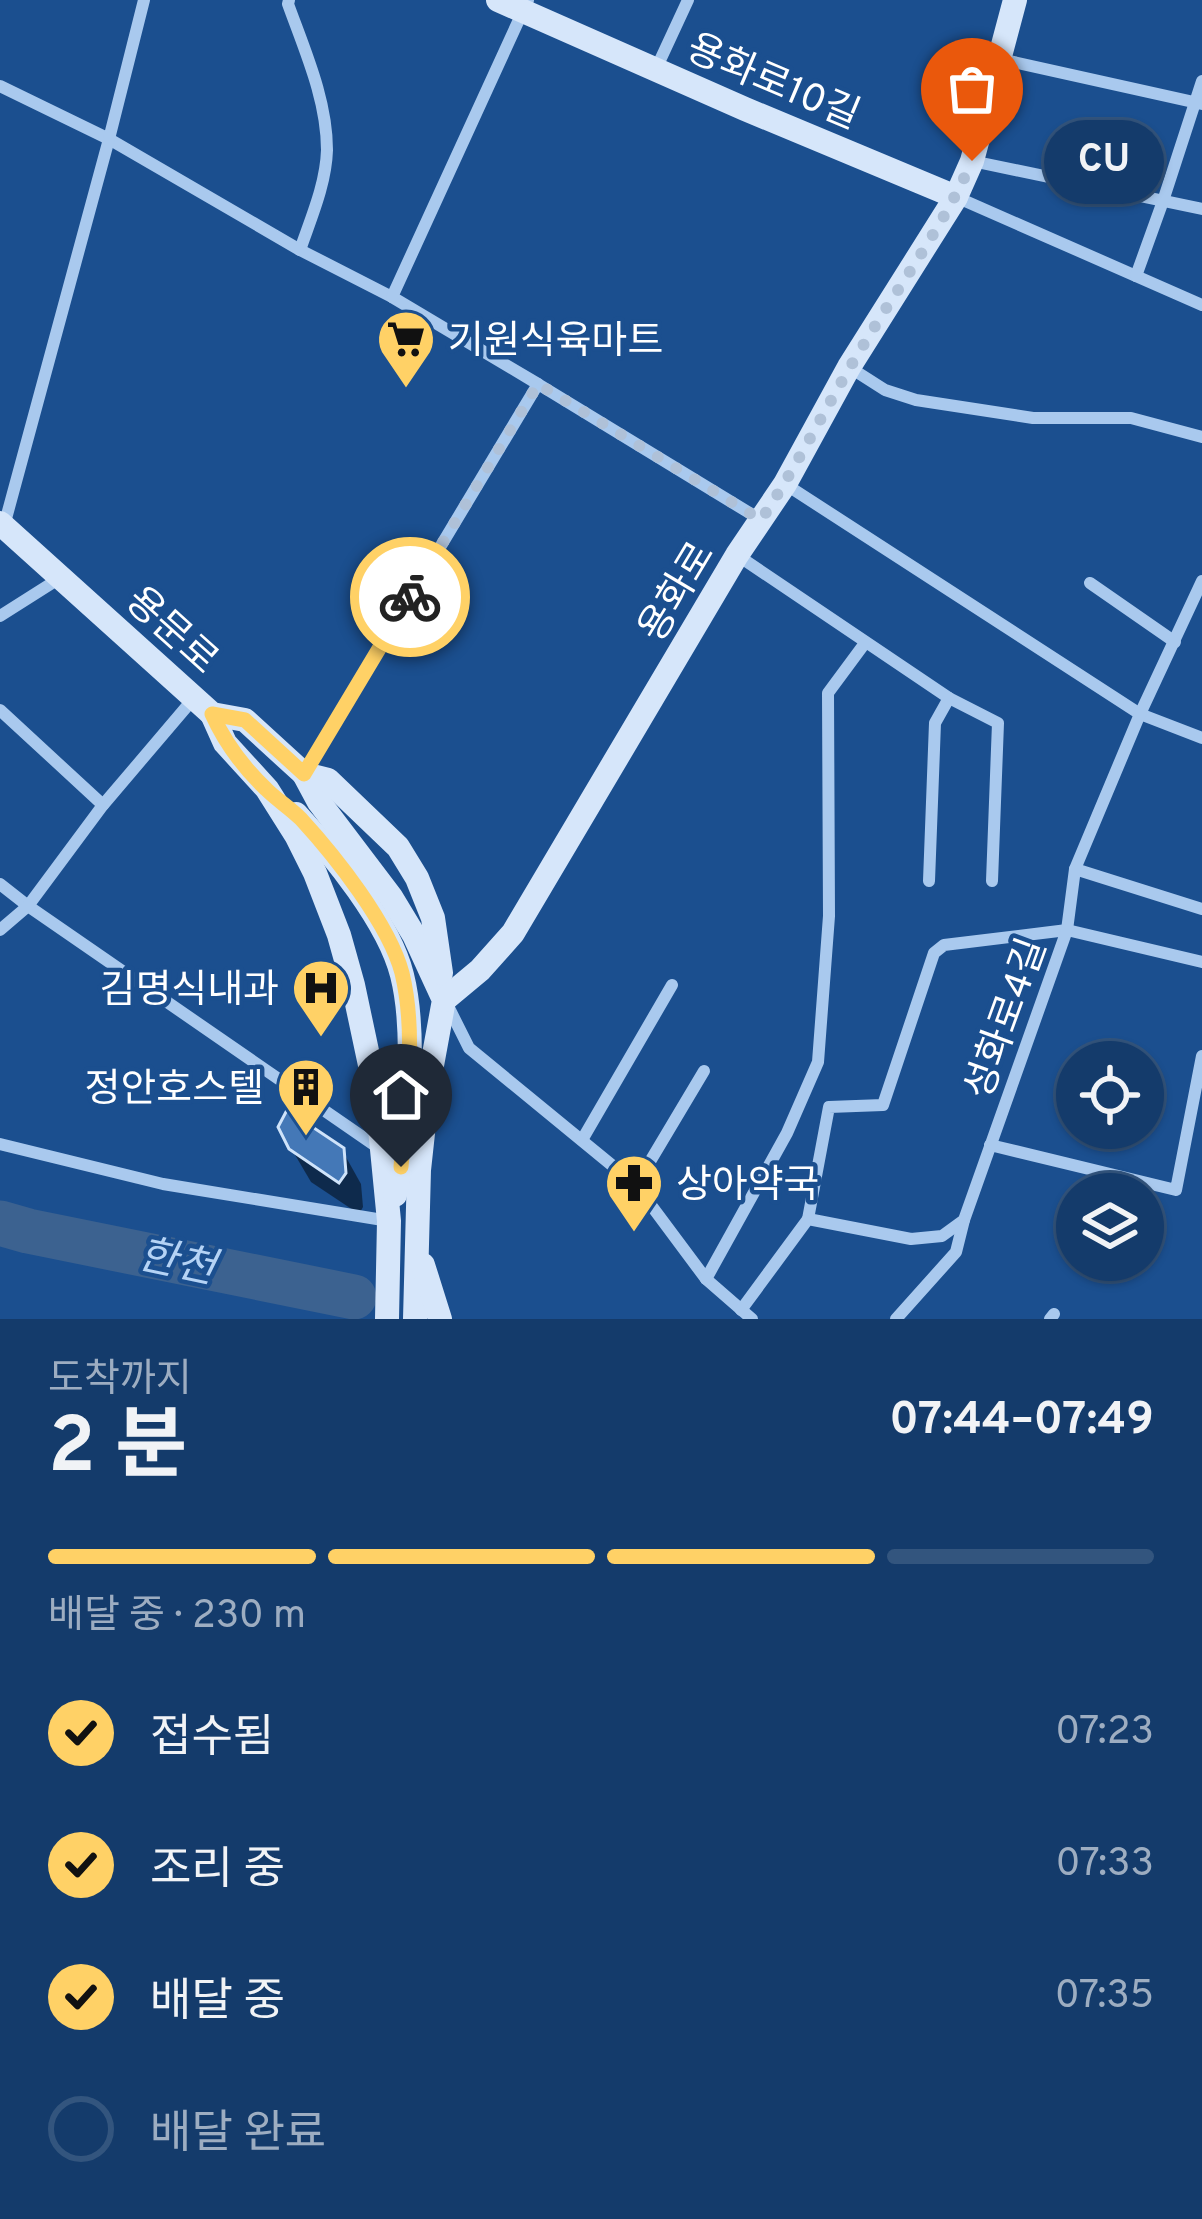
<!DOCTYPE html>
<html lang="ko">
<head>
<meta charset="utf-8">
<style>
  :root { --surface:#143b6b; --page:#214673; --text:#f1f3f6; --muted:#9dadc1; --line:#33557e; --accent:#ffd166 }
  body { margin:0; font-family:Overpass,"Noto Sans KR",sans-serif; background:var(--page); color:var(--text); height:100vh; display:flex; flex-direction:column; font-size:45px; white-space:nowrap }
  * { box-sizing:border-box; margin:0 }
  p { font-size:39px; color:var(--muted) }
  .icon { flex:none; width:66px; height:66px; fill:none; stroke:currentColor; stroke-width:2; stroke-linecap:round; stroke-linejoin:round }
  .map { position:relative; height:1319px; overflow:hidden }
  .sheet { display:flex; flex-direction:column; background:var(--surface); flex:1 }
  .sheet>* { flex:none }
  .fabs { position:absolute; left:1056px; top:1041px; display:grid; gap:24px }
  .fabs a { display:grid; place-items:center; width:108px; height:108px; border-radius:50%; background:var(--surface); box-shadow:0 3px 9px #0004,0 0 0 3px var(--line); font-size:60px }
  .pin { position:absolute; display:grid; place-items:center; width:102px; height:102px; color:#fff; margin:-123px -51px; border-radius:50% 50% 50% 0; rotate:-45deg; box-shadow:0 0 12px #0007 }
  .pin .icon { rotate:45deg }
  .courier { position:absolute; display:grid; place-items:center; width:120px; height:120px; margin:-60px; border:9px solid #ffd166; border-radius:50%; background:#fff; color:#222; box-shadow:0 3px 15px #0007 }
  .bubble { position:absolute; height:84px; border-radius:42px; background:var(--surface); box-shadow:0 3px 9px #0004,0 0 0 3px var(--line); font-size:39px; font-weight:700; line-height:84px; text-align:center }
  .head em { font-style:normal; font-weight:700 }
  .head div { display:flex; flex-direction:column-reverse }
  .head { display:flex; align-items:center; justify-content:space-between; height:204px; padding:0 48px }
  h1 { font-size:78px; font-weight:700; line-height:90px }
  .bar { display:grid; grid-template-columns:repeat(4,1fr); gap:18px 12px; align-content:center; height:144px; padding:0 48px }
  .bar i { height:15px; border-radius:9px; background:var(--line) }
  .bar .active { background:var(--accent) }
  .bar p { grid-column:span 4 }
  ol { padding:0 48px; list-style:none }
  li { display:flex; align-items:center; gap:36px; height:132px }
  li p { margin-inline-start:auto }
  li .icon { padding:12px; border-radius:50%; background:var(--accent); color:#111; stroke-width:4 }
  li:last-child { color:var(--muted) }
  li i { width:66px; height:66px; border:6px solid var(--line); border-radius:50% }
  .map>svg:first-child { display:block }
</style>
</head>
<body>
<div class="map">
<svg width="1202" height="1319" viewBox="0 0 1202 1319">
  <rect width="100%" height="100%" fill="#1b4f8f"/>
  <polygon fill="#0007" points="291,1148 342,1150 361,1184 363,1207 359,1214 311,1182"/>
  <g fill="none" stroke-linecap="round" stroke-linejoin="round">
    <polyline stroke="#3c6290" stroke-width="45" points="0,1223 28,1231 354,1297"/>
  </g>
  <polygon fill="#4478b7" stroke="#cfe3fa" stroke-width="3" points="287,1110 344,1148 346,1173 339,1183 289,1149 278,1127"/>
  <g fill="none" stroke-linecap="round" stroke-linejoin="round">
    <g stroke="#a9c9ee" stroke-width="12">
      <path d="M289 0 288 4C305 51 327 100 327 150 326 184 311 218 300 250"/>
      <polyline points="1000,59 1202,104"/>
      <polyline points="656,69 688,0"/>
      <polyline points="0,86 109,139 300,250 392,297 538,384 304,774"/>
      <polyline points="972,161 1202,209"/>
      <polyline points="956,197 1202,305"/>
      <polyline points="1136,276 1163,201 1202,81"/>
      <polyline points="392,297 528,0"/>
      <polyline points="849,367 885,390 916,400 1033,418 1131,418 1202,437"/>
      <polyline points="538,384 761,520"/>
      <polyline points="785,484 1140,714 1202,738"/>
      <polyline points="4,526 109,139 144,0"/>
      <polyline points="737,555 949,698 998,723 992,881"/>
      <polyline points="1090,583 1175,642"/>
      <polyline points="0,616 60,578"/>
      <polyline points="0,710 103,805"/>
      <polyline points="1075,869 1202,909"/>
      <polyline points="929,881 935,723 949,698"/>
      <polyline points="0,884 28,906 383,1151"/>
      <polyline points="0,930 28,906 103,805 194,698"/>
      <polyline points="448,1006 469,1048 636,1185 706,1279 752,1319"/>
      <polyline points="582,1140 672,985"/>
      <polyline points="0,1144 163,1184 389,1221"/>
      <polyline points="990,1145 1176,1190 1202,1056"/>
      <polyline points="636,1185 704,1071"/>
      <polyline points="808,1219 829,1107 883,1105 934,953 944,945 1067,930 1202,962"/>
      <polyline points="706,1279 787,1133 818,1062 829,916 828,693 865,643"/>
      <polyline points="741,1310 808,1219 911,1239 942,1236 964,1220 1067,930 1075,869 1140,714 1202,581"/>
      <polyline points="896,1319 956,1252 964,1220"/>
      <polyline points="1050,1319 1054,1314"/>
    </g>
    <g stroke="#d6e6fa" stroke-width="24">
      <polyline points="498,0 745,109 956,197"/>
      <polyline points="0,523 212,714 245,720 304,774 319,802 391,897 414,935 444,1000 428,1087 419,1170 415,1319"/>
      <polyline points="212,714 225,743 267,789 296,835 315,873 339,935 353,985 377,1098 389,1221 387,1319"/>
      <polyline points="304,774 328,780 398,847 417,878 433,918 441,973"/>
      <path d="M296 814C332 853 389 922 402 975 417 1034 408 1135 395 1195"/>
      <polyline points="444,1000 480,970 513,933 737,555 785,484 849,367 956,197 972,161 1015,0"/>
      <polyline points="423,1265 440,1319"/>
    </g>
  </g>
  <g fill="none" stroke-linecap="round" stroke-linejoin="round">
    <path stroke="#afc1d8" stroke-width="12" stroke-dasharray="0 21.6" d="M410 597 538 384 761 520C799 463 828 402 864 344 900 284 944 225 972 161"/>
    <path stroke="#ffd166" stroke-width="15" d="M401 1167C406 1105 417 1035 402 973 389 924 335 856 301 819 290 808 277 800 266 789 243 767 225 743 212 714L245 720 304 774 410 597"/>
  </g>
  <defs>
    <symbol id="supermarket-pin" viewBox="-11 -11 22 30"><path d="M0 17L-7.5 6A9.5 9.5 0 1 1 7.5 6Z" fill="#ffd166" stroke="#1b4f8f"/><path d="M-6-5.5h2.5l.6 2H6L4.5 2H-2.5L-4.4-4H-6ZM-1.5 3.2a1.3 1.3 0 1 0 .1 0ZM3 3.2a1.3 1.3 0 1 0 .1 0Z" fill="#111"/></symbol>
    <symbol id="hospital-pin" viewBox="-11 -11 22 30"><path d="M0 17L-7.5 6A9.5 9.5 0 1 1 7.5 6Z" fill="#ffd166" stroke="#1b4f8f"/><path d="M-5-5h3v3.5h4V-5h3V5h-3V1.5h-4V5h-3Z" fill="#111"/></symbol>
    <symbol id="building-pin" viewBox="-11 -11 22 30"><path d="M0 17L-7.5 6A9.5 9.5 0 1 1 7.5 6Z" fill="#ffd166" stroke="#1b4f8f"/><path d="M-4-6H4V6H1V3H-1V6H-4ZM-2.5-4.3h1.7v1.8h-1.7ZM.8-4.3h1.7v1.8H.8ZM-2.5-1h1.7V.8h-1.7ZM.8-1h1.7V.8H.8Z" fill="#111"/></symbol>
    <symbol id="pharmacy-pin" viewBox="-11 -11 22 30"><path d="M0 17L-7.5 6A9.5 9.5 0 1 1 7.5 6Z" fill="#ffd166" stroke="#1b4f8f"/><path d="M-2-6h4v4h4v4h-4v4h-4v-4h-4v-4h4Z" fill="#111"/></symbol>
  </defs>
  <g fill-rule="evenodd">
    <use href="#supermarket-pin" x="373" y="306" width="66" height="90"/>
    <use href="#hospital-pin" x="288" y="955" width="66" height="90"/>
    <use href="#building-pin" x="273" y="1054" width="66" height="90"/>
    <use href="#pharmacy-pin" x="601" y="1150" width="66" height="90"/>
  </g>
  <g text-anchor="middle" stroke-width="9" stroke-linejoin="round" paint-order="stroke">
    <g font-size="39" fill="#fff" stroke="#1b4f8f">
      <text transform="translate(774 80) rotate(23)" y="14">용화로10길</text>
      <text transform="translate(675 591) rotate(-59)" y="14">용화로</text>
      <text transform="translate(173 629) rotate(42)" y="14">용문로</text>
      <text transform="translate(1004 1018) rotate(-70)" y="14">성화로4길</text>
    </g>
    <g font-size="39" fill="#fff" stroke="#1b4f8f" text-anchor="start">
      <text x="448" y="353">기원식육마트</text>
      <text x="279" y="1002" text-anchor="end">김명식내과</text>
      <text x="264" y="1101" text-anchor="end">정안호스텔</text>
      <text x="676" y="1197">상아약국</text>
    </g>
    <g font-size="42" font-style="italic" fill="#b5d3f5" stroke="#1b4f8f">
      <text transform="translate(177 1260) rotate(12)" y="15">한천</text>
    </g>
  </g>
</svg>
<div class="fabs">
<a><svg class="icon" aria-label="locate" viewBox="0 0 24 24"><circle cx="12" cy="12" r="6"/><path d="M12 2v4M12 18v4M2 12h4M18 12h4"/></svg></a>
<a><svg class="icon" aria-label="layers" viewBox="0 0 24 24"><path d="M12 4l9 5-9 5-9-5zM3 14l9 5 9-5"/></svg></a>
</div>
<div class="pin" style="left:972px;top:161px;background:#ea580c"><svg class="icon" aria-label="bag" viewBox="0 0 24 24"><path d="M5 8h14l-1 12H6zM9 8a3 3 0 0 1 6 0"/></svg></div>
<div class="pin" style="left:401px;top:1167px;background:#1f2937"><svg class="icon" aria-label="home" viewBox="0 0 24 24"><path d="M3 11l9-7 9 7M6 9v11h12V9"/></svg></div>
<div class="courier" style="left:410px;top:597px"><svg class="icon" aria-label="bike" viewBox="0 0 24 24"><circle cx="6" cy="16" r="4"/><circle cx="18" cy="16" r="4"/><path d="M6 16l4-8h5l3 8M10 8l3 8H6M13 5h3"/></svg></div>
<div class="bubble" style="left:1044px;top:120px;width:120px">CU</div>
</div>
<section class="sheet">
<div class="head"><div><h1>2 분</h1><p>도착까지</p></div><em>07:44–07:49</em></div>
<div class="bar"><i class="active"></i><i class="active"></i><i class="active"></i><i></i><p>배달 중 · 230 m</p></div>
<ol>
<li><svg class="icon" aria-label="check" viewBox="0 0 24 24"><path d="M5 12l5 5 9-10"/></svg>접수됨<p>07:23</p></li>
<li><svg class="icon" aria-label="check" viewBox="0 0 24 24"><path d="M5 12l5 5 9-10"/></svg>조리 중<p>07:33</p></li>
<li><svg class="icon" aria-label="check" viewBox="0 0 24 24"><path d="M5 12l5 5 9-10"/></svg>배달 중<p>07:35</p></li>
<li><i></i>배달 완료</li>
</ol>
</section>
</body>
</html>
